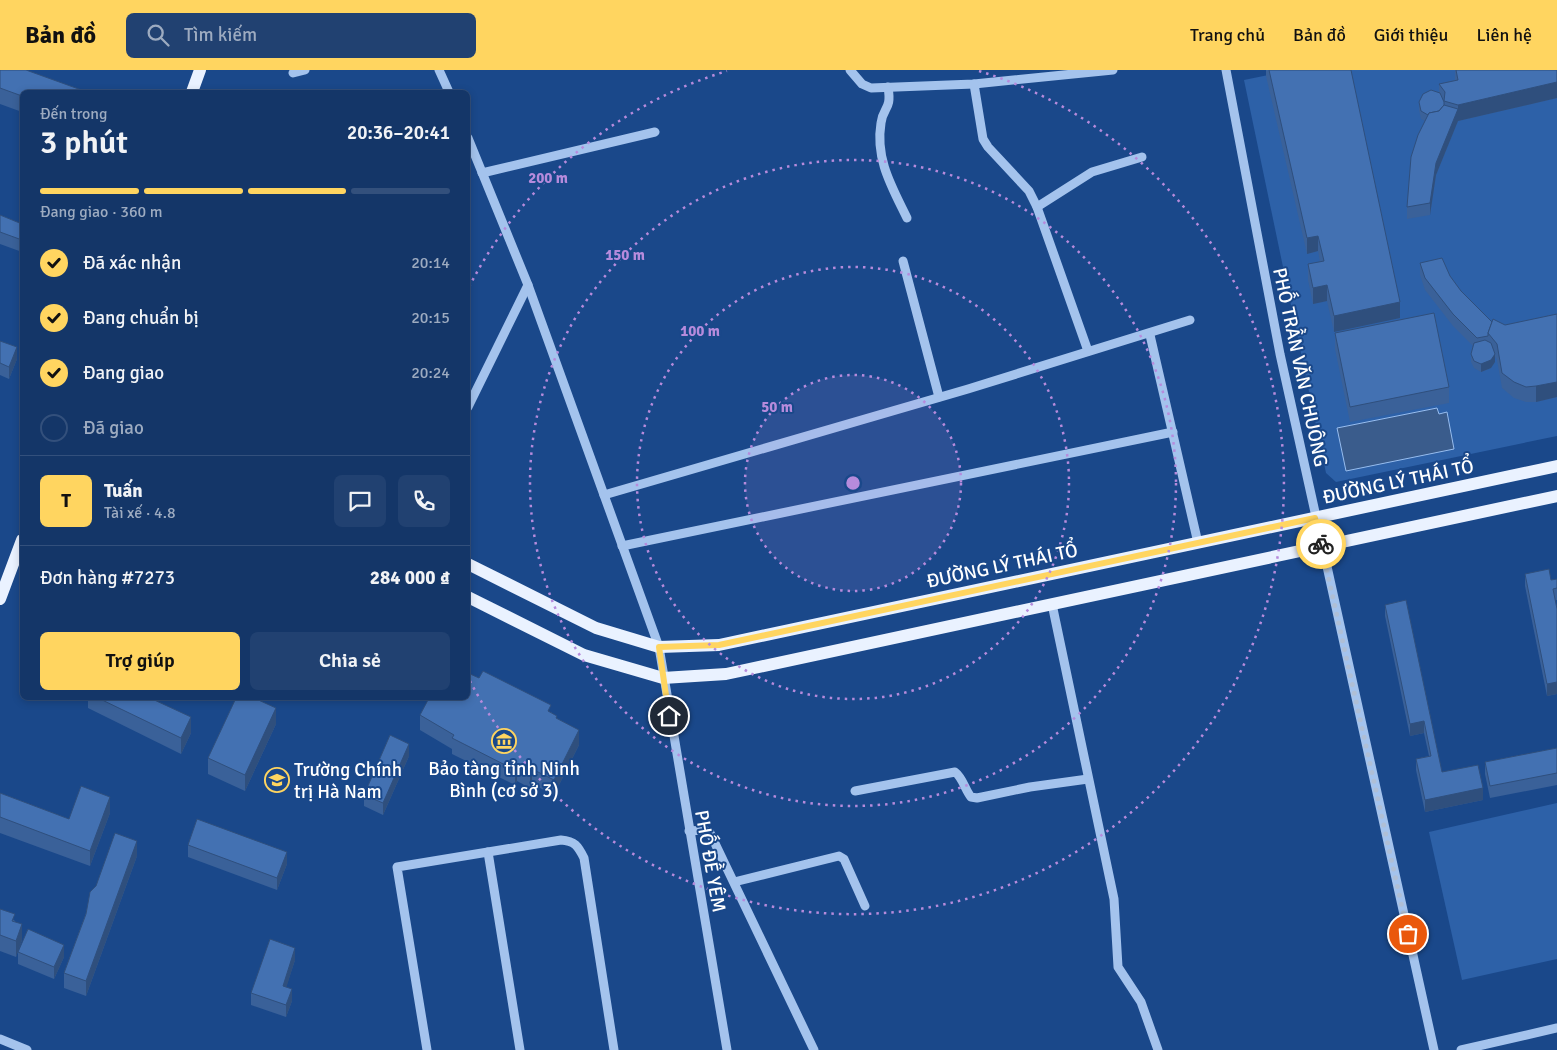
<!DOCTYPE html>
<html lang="vi">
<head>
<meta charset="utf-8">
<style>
  :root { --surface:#143668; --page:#214171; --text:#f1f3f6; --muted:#9dabc0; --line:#33507c; --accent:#ffd560 }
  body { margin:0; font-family:Signika,sans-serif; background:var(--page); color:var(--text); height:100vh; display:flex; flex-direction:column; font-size:19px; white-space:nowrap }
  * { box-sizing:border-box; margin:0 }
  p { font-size:16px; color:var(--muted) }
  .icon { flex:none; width:28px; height:28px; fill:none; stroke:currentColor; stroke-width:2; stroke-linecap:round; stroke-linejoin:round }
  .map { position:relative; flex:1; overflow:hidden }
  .drawer { position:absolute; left:20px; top:20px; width:450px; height:610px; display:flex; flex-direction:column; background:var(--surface); border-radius:8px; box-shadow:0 2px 8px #0003,0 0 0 1px var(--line) }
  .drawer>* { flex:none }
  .pin { position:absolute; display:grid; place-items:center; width:42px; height:42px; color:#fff; margin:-21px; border:2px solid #fff; border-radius:50%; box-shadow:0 1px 5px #0007 }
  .courier { position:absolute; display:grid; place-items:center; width:50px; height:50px; margin:-25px; border:4px solid #ffd560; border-radius:50%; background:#fff; color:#222; box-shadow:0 1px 6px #0007 }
  .headline em { font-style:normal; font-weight:600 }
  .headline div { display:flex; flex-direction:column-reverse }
  .headline { display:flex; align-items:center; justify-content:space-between; height:85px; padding:0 20px }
  h1 { font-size:32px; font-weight:600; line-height:38px }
  .bar { display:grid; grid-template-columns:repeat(4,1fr); gap:8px 5px; align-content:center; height:60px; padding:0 20px }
  .bar i { height:6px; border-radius:4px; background:var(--line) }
  .bar .active { background:var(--accent) }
  .bar p { grid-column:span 4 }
  .line { display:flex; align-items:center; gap:12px; padding:0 20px; border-top:1px solid var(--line) }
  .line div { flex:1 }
  .round { display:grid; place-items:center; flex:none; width:52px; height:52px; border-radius:8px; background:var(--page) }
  ol { padding:0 20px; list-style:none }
  li { display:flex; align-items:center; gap:15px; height:55px }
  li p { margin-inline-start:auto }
  li .icon { padding:5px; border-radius:50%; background:var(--accent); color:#111; stroke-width:4 }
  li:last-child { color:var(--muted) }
  li i { width:28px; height:28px; border:2px solid var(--line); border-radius:50% }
  .action { display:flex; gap:10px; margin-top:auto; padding:10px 20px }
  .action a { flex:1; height:58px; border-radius:8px; background:var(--accent); color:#111; font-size:20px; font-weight:600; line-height:58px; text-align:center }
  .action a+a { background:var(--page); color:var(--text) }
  header { display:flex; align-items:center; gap:30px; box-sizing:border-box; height:70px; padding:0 25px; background:var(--accent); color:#111 }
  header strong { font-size:24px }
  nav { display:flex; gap:28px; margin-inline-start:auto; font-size:18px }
  .search { width:350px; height:45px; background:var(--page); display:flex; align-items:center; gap:12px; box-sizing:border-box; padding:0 18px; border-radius:8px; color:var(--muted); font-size:19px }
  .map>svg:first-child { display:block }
</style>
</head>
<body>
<header>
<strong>Bản đồ</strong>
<div class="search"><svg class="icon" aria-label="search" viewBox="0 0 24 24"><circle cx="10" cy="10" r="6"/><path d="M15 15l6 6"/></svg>Tìm kiếm</div>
<nav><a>Trang chủ</a><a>Bản đồ</a><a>Giới thiệu</a><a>Liên hệ</a></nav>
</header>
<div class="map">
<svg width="1557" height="980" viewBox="0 0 1557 980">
  <rect width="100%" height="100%" fill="#1a488a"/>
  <g fill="#2d61a8">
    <polygon points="1293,0 1557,0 1557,366 1336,412 1326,403 1244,10"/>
    <polygon points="1557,733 1557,889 1462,910 1429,762"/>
  </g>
  <polygon fill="#3a5c8c" stroke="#97bdef" points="1437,338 1439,344 1447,342 1454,379 1346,401 1337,358"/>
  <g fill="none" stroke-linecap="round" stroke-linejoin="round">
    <g stroke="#a4c3ed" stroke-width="9">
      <polyline points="439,0 449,22"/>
      <polyline points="850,0 862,14 871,18 974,14 1113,0"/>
      <polyline points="1226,0 1280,284 1434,980"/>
      <polyline points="293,3 305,0"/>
      <polyline points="974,14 983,69 988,77 1029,121 1037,137 1088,281"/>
      <path d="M888 17C892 41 883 36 881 53 875 89 892 117 907 148"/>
      <polyline points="468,68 528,215 659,577 727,980"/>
      <polyline points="482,103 655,62"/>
      <polyline points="1037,137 1092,102 1142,87"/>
      <polyline points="903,191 939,327"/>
      <polyline points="1150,265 1198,473"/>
      <polyline points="468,337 528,215"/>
      <polyline points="604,425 968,319 1190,250"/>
      <polyline points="622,476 1173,362"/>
      <polyline points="1052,534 1114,829 1118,897 1141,932 1158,980"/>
      <path d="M855 721 955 702C963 708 965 720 971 727L977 728 1030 717 1088 709"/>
      <polyline points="689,761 704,760 710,763 814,980"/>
      <polyline points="488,782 520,980"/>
      <polyline points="734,812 839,786 844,789 865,836"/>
      <polyline points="0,969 27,980"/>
      <path d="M427 980 397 797 561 770C575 771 578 776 584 788L614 980"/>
      <polyline points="1461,980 1557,958"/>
    </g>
    <g stroke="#eaf2ff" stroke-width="12">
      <polyline points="192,22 200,0"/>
      <polyline points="468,494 596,558 659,577 719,575 1557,396"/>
      <polyline points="468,527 584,585 663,608 726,604 1557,426"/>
      <polyline points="0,529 22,470"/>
    </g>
  </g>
  <g fill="#3a6199">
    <polygon points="0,0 22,22 22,42 0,34"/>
    <polygon points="1266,0 1351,0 1400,248 1334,262 1327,231 1313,234 1308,210 1308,194 1320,192 1318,181 1307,184 1266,6"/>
    <polygon points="1455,0 1557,0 1557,28 1458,51 1436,105 1430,145 1407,149 1407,137 1425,51 1421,49 1419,40 1419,32 1439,22 1439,14 1455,10"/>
    <polygon points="0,145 22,154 22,182 0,174"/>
    <polygon points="1420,193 1450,206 1461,221 1492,252 1505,255 1557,244 1557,327 1536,332 1526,332 1514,328 1502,318 1497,290 1495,287 1495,292 1491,298 1481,302 1474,298 1471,292 1471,284 1473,276 1453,256 1425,220 1420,205"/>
    <polygon points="1335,263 1449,317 1449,333 1350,352 1335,279"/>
    <polygon points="0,271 17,289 9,309 0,305"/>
    <polygon points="1525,504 1551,510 1557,509 1557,530 1555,530 1557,539 1557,624 1547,626 1525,516"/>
    <polygon points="1385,535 1442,702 1483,730 1425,742 1416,700 1416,689 1429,686 1424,663 1410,666 1385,546"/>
    <polygon points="88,628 150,628 191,663 181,684 88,638"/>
    <polygon points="551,642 557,649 579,675 554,725 532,714 530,718 517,711 515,715 452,684 452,679 420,660 420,645"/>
    <polygon points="276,654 245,721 208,704 208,688"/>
    <polygon points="1557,678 1557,715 1490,728 1485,704 1485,692"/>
    <polygon points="409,686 383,745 364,736 364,725"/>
    <polygon points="0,723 69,749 110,743 90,796 0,763"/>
    <polygon points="188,775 287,794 277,820 188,787"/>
    <polygon points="137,786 86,926 64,918 64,903 96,816"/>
    <polygon points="0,839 15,851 22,870 16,887 0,881"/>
    <polygon points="18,882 64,887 54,909 18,894"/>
    <polygon points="295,890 286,917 292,931 286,947 251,935 251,923"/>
  </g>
  <g fill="#2f4f7d">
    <polygon points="1557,12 1557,28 1458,51 1436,105 1430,145 1430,133 1436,93 1458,39 1458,35"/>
    <polygon points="1318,166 1318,181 1307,184 1307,168"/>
    <polygon points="1327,215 1327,231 1313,234 1313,218"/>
    <polygon points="1400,232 1400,248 1334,262 1334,246"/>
    <polygon points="17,277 17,289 9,309 9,297"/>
    <polygon points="1495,284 1495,292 1491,298 1481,302 1481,294"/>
    <polygon points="1557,312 1557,327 1536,332 1536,316"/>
    <polygon points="1557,612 1557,624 1547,626 1547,614"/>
    <polygon points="276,638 276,654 245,721 245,705"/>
    <polygon points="191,647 191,663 181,684 181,668"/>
    <polygon points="1424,651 1424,663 1410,666 1410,654"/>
    <polygon points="579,660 579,675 554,725 554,710"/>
    <polygon points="409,674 409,686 383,745 383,733"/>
    <polygon points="517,695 517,711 515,715 515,700"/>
    <polygon points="532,699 532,714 530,718 530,702"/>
    <polygon points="1483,718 1483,730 1425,742 1425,730"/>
    <polygon points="110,727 110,743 90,796 90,781"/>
    <polygon points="137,771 137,786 86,926 86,911"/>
    <polygon points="287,782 287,794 277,820 277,808"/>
    <polygon points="22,854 22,870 16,887 16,871"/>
    <polygon points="64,875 64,887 54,909 54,897"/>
    <polygon points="295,878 295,890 283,928 283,916"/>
    <polygon points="292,919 292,931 286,947 286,935"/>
  </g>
  <g fill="#4371b2" stroke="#2f4f7d">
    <polygon points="0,0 26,0 87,22 22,22 22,26 0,18"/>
    <polygon points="1269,0 1351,0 1400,232 1334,246 1327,215 1313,218 1308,194 1324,191 1318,166 1307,168"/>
    <polygon points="1456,0 1557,0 1557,12 1458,35 1444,31 1445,22 1439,14 1458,10"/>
    <polygon points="1431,20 1440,23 1444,32 1444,35 1439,41 1429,43 1428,45 1421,41 1419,32 1423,24"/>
    <polygon points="1444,35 1458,39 1436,93 1430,133 1407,137 1411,87 1418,65 1429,43 1439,41"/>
    <polygon points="0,145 22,154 22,170 0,162"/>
    <polygon points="1442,188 1450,206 1461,221 1492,252 1488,263 1488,266 1477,268 1453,244 1425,208 1420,193"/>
    <polygon points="1434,243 1449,317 1350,337 1335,263"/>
    <polygon points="1557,244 1557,312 1536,316 1526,317 1514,312 1502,303 1497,274 1488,263 1493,249 1505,255"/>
    <polygon points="1485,270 1491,273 1495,284 1491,290 1481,294 1474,291 1471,284 1474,273"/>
    <polygon points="0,271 17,277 9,297 0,293"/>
    <polygon points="1549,499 1551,510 1557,509 1557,518 1553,519 1557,539 1557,612 1547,614 1525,504"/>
    <polygon points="1406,530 1442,702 1478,695 1483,718 1425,730 1416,689 1431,686 1424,651 1410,654 1385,535"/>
    <polygon points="483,601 551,635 548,641 557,646 556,648 579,660 554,710 532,699 530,702 517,695 515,700 452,668 454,665 420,645 429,628 468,628 468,603 479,608"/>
    <polygon points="98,628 150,628 191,647 181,668"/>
    <polygon points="236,628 254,628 276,638 245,705 208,688"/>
    <polygon points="390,665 409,674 383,733 364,725"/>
    <polygon points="1557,678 1557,703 1490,716 1485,692"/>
    <polygon points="81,716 110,727 90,781 0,747 0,723 69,749"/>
    <polygon points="197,749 287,782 277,808 188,775"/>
    <polygon points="115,763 137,771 86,911 64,903 86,844 90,822 96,816"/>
    <polygon points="0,839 15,844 12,851 22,854 16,871 0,865"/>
    <polygon points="28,859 64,875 54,897 18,882"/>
    <polygon points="270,869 295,878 283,916 292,919 286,935 251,923"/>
  </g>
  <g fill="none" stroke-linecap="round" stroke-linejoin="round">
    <polyline stroke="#afbfd6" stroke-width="5" stroke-dasharray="0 9" points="1321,474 1408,864"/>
    <polyline stroke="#ffd560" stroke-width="6" points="669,646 659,577 719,575 1315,448 1321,474"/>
  </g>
  <circle cx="853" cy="413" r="108" fill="#b68bdc" fill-opacity=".12"/>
  <g fill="none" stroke="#b68bdc" stroke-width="2.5" stroke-dasharray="2.5 5">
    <circle cx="853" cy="413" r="108"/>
    <circle cx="853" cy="413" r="216"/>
    <circle cx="853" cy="413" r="323"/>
    <path d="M469 217A431 431 0 0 1 727 1M979 1A431 431 0 1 1 469 609"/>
  </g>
  <defs>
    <symbol id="museum-ring" viewBox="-11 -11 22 22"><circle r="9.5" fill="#1a488a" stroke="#ffd560" stroke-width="1.5"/><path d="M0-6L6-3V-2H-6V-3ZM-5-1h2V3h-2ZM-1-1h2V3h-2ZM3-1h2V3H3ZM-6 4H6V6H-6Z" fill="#ffd560"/></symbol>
    <symbol id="university-ring" viewBox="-11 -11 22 22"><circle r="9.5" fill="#1a488a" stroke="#ffd560" stroke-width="1.5"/><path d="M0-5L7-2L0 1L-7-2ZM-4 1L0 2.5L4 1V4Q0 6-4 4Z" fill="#ffd560"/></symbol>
  </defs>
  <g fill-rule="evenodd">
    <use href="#museum-ring" x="490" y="657" width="28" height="28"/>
    <use href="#university-ring" x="263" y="696" width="28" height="28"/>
  </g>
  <g text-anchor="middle" stroke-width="4" stroke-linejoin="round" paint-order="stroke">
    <g font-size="19" fill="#fff" stroke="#1a488a">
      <text transform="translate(1301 297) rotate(78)" y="7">PHỐ TRẦN VĂN CHUÔNG</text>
      <text transform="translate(1398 411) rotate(-12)" y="7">ĐƯỜNG LÝ THÁI TỔ</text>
      <text transform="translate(1002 495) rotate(-12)" y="7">ĐƯỜNG LÝ THÁI TỔ</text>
      <text transform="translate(711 791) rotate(80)" y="7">PHỐ ĐỀ YÊM</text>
    </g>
    <g font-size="19" fill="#fff" stroke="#1a488a">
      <text x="504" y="705">Bảo tàng tỉnh Ninh<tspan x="504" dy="22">Bình (cơ sở 3)</tspan></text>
      <text x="294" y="706" text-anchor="start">Trường Chính<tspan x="294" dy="22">trị Hà Nam</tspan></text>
    </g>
  </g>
  <circle cx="853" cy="413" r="8" fill="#b68bdc" stroke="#1a488a" stroke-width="2.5"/>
  <g font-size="15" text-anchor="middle" font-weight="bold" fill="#b68bdc" stroke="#1a488a" stroke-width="4" stroke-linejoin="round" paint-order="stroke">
    <text x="548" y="113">200 m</text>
    <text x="625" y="190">150 m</text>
    <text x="700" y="266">100 m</text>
    <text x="777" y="342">50 m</text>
  </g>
</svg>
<div class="pin" style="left:1408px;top:864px;background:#ea580c"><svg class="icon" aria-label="bag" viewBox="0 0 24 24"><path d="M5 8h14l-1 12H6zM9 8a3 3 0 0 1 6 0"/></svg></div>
<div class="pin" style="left:669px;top:646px;background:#1f2937"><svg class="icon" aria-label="home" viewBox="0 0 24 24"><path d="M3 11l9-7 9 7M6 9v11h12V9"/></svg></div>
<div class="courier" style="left:1321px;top:474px"><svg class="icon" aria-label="bike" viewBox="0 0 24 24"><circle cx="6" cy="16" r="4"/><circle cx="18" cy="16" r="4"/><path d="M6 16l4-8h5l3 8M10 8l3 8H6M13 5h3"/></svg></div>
<section class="drawer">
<div class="headline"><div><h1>3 phút</h1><p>Đến trong</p></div><em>20:36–20:41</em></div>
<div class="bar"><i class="active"></i><i class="active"></i><i class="active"></i><i></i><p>Đang giao · 360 m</p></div>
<ol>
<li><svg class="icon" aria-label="check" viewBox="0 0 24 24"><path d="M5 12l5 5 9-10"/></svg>Đã xác nhận<p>20:14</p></li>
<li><svg class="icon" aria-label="check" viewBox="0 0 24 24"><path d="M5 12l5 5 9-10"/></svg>Đang chuẩn bị<p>20:15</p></li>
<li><svg class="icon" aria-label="check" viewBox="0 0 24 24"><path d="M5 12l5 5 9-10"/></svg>Đang giao<p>20:24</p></li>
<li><i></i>Đã giao</li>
</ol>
<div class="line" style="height:90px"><b class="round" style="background:var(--accent);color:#111">T</b><div><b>Tuấn</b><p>Tài xế · 4.8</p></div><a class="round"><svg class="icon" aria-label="chat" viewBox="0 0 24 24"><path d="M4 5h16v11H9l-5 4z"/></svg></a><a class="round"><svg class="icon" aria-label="phone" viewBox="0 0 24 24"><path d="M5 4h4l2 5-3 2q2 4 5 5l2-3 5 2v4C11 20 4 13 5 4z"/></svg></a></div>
<div class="line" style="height:65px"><div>Đơn hàng #7273</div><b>284 000 ₫</b></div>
<div class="action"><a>Trợ giúp</a><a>Chia sẻ</a></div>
</section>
</div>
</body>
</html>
